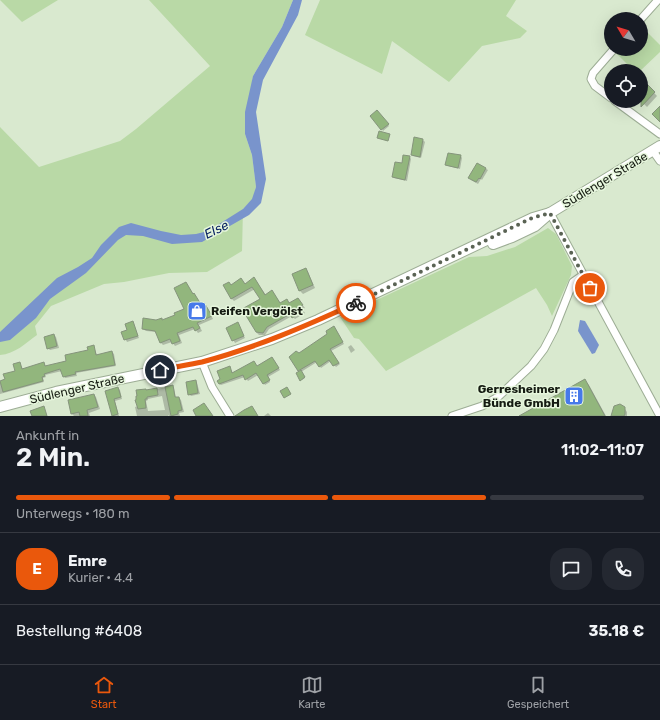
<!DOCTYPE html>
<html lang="de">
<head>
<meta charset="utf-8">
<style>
  :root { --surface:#171b24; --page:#242831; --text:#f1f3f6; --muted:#9ea1a6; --line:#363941; --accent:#ea580c }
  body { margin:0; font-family:Rubik,sans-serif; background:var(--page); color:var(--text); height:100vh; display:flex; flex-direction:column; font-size:15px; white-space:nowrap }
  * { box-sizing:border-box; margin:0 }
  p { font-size:13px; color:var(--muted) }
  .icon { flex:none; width:22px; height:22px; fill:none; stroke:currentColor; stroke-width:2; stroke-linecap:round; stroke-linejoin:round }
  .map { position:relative; height:416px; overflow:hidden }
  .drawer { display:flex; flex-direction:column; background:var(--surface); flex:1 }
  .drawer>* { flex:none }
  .needle { width:26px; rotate:308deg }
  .tools { position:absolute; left:604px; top:12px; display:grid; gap:8px }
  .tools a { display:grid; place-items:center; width:44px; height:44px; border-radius:50%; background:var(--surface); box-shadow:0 4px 16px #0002; font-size:20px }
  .pin { position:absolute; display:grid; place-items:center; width:34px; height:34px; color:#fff; margin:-17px; border:2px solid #fff; border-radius:50%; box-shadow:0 1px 4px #0007 }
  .courier { position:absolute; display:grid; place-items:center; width:40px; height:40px; margin:-20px; border:3px solid #ea580c; border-radius:50%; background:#fff; color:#222; box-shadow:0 1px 5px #0007 }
  .headline em { font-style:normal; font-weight:600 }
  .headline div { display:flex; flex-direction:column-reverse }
  .headline { display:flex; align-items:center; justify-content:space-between; height:68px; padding:0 16px }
  h1 { font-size:26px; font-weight:600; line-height:30px }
  .bar { display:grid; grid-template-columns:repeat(4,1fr); gap:6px 4px; align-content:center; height:48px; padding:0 16px }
  .bar i { height:5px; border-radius:3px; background:var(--line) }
  .bar .on { background:var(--accent) }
  .bar p { grid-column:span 4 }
  .line { display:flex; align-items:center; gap:10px; padding:0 16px; border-top:1px solid var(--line) }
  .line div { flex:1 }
  .round { display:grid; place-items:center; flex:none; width:42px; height:42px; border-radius:16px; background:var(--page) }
  .dock { display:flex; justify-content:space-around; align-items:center; height:56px; border-top:1px solid var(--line); background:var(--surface); font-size:11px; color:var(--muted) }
  .dock a { display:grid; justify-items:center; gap:2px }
  .dock .on { color:var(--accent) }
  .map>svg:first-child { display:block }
</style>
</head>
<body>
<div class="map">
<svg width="660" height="416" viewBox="0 0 660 416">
  <rect width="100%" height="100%" fill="#d9e9cf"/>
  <g fill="#b9d9a6">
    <polygon points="0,0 58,0 22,22"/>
    <path d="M149 0H293L282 27 253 76 245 134 252 155 256 187 253 199 243 209 242 251 207 272 169 273 124 282 104 284 51 306 35 326 37 335C26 343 15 354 0 355V127L39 167 120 141 136 129 210 66Z"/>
    <polygon points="320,0 516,0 506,16 527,31 520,38 482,46 449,82 392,41 382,74 305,35"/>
    <polygon points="641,26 660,45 660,52 640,71 634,71 615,52 618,49 641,49"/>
    <polygon points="548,228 556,234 572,266 571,275 552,316 547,305 536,288 386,371 359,339 354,338 340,317 469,257 487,256 515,247"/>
  </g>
  <g fill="#7994cc">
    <polygon points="293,0 302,0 298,15 263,80 256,112 266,179 261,203 249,215 202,242 172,244 143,236 126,235 118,240 86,273 50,299 36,318 10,340 0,342 0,332 57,278 78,267 92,258 101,245 119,227 131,223 161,231 181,235 196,234 208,231 243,209 252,199 256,187 252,155 245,134 245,112 253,76 282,27"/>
    <polygon points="580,320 585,321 599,345 595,353 592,354 578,331"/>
  </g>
  <g fill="#0003" fill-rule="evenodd">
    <polygon points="643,81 657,96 647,107 641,101 641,83"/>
    <polygon points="379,113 389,126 383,131 382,129"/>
    <polygon points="423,140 425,142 421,158 413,156 412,154"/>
    <polygon points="461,156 462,158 460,169 448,166 446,165"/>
    <polygon points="410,157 411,159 407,181 394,178 393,176"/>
    <polygon points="478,164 488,170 482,180 481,179 478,184 471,180"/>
    <polygon points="305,269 308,272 315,288 303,294 300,291 293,275"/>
    <polygon points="241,280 245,284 256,281 266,295 272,291 281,304 290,304 298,299 305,308 302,309 305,313 295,319 292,316 269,329 265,335 259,335 256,332 261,299 255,289 234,301 231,298 231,286"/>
    <polygon points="186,283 202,307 207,308 213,319 199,325 202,331 198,333 195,329 179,335 182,343 175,346 172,342 163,345 161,343 157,332 146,331 143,329 156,321 161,319 163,321 177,315 185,309"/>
    <polygon points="133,323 139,338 127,342 122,332 129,330"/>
    <polygon points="238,324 245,338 235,343 227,329"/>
    <polygon points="334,327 344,344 331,351 340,364 336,367 331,361 321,368 317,362 301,372 305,378 302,380 297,373 300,371 299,354 329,335"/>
    <polygon points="54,335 56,337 59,348 50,350 48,348"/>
    <polygon points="351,345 355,350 351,353 348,347"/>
    <polygon points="94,347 97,355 112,352 114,354 116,366 76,373 77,376 65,378 62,371 45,375 46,377 43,378 44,382 0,394 0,382 6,380 16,372 19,363 23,369 44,363 46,367 67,361 89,351"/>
    <polygon points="272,358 280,370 268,377 270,382 265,385 258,375 248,381 245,377 221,385 219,384 229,367 233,373 257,367"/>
    <polygon points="196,381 197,383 200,394 191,396 189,394"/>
    <polygon points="585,381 589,385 606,416 526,416"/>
    <path d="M172 386 174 388 176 398H179L181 400 184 412 179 413 180 416H169L168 415V416H137L135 407 138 406 146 391ZM162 396 165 410 148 411 146 401 148 400V399Z"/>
    <polygon points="118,388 120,390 122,399 115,401 119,416 113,416 106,391"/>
    <polygon points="94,395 96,397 100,409 89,413 90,416 74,416 72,414 69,401"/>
    <polygon points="623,406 627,412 627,416 612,416"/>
    <polygon points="268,413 271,416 264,416"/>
  </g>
  <g fill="#92b67d" stroke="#85947c">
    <polygon points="641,78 655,92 641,107"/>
    <polygon points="660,106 660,122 652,114"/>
    <polygon points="377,110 389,124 381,130 370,116"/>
    <polygon points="379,131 390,134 388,141 377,138"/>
    <polygon points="414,137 423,139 420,157 411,155"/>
    <polygon points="448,153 461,155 458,168 445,165"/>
    <polygon points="403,155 410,156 405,180 392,177 395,162 402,163"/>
    <polygon points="477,163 486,168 480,179 479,178 476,182 468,178"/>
    <polygon points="306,268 313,285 299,291 292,274"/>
    <polygon points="254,277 265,295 272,290 280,303 287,299 289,303 298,298 303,305 301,306 303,311 292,318 290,314 267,327 263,333 256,332 242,309 260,299 252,287 231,299 223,285 229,282 231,285 241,278 245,284"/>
    <polygon points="186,282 193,294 194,293 202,306 205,304 212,316 197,323 200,328 195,331 193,327 177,333 180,341 172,344 170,339 160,343 155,331 142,329 143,318 156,320 162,318 162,320 175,315 174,313 184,309 174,288"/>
    <polygon points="133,321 138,336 124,340 121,332 127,330 125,324"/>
    <polygon points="238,322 244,336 232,341 226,328"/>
    <polygon points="334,326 343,342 330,349 339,363 333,366 329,360 319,367 315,361 298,371 289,357 296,351 299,353 327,334 326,331"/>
    <polygon points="54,334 57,346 47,349 44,337"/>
    <polygon points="94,345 96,355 112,351 115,365 75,372 76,374 63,377 60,369 44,374 45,376 42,377 43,381 3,392 0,381 5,379 3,374 15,371 13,364 20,362 22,369 44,362 45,366 66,361 65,355 88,350 87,347"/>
    <polygon points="272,357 279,368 267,375 270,380 263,384 256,373 245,380 243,375 219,384 217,381 220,379 217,371 230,366 232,373 254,361 257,366"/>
    <polygon points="301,370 305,377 300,381 296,373"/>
    <polygon points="585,379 605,416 519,416"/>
    <polygon points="196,380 198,393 188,395 186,382"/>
    <polygon points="173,385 175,397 179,397 182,410 178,411 178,414 171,416 165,387"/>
    <polygon points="118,387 121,397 114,399 118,414 112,416 105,391"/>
    <polygon points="287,387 291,394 284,398 280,391"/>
    <polygon points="157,388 158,395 147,397 147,399 145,399 146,408 138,409 135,400 136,400 136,396 137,396 136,390 146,389 146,390"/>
    <polygon points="94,394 98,407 87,410 88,416 80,416 79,412 71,414 68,400"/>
    <polygon points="204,403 213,416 196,416 193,410"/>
    <polygon points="620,404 625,407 625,414 624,416 611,416 614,406"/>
    <polygon points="44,406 47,416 32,416 30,411"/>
    <polygon points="252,406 258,416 235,416 244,410"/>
  </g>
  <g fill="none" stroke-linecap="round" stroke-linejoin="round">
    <defs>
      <g id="minor">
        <polyline points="641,19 658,0"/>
        <polyline points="611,98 595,86 591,79 593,73 614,49"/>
        <polyline points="615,101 660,134"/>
        <polyline points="653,151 660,161"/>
        <polyline points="550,213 660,416"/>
        <polyline points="202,362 212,387 230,416"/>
        <polyline points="452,416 482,406 498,397 531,366 544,349 554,330 573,282 583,275"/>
      </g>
      <g id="secondary">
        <polyline points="493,244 512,237 535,226 550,213 660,146"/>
        <polyline points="0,407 56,392 202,362 272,339 318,320 533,218 550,213"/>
      </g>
    </defs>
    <use href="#minor" stroke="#9dad95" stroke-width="9"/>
    <use href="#secondary" stroke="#9dad95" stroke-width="12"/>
    <use href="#minor" stroke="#fff" stroke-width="7"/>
    <use href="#secondary" stroke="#fff" stroke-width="10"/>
  </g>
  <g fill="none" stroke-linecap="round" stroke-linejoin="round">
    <polyline stroke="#5a6354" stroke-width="4" stroke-dasharray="0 7.2" points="356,303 532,218 550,213 590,288"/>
    <path stroke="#ea580c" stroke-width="5" d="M160 370C174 367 188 365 202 362 255 348 306 326 356 303"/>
  </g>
  <defs>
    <symbol id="shop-square" viewBox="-11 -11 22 22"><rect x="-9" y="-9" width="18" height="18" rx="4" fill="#4679ea" stroke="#e6f6dc"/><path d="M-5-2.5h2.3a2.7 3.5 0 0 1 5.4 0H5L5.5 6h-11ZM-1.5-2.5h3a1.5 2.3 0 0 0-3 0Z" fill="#fff"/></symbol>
    <symbol id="building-square" viewBox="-11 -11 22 22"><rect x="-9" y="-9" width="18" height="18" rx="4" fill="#4679ea" stroke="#e6f6dc"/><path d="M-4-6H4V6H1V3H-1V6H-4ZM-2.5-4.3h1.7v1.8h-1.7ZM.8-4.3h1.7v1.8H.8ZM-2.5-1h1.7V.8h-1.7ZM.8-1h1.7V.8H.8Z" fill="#fff"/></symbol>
  </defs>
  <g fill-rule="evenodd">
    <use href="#shop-square" x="186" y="300" width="22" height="22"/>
    <use href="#building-square" x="563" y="385" width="22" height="22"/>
  </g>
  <g text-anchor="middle" stroke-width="3" stroke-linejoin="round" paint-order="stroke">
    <g font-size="12" fill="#151b12" stroke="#e6f6dc">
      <text transform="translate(605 180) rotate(-31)" y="4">Südlenger Straße</text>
      <text transform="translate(77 389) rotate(-13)" y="4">Südlenger Straße</text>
    </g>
    <g font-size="12" font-weight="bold" fill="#151b12" stroke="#e6f6dc" text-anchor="start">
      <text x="211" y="315">Reifen Vergölst</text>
      <text x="560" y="393" text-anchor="end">Gerresheimer<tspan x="560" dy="14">Bünde GmbH</tspan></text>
    </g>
    <g font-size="13" font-style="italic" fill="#082262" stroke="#e6f6dc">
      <text transform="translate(216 229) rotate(-26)" y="5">Else</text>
    </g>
  </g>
</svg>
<div class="tools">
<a><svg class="needle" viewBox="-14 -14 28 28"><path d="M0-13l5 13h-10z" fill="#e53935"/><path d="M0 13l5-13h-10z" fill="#9ea1a6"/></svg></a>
<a><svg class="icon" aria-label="locate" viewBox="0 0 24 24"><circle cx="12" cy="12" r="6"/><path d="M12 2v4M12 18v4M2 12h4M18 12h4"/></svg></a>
</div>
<div class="pin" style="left:590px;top:288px;background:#ea580c"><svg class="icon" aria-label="bag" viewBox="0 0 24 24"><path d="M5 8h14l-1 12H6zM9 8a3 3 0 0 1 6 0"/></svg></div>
<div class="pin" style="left:160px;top:370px;background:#1f2937"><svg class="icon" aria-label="home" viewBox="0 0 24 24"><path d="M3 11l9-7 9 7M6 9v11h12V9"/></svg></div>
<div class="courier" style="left:356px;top:303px"><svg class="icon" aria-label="bike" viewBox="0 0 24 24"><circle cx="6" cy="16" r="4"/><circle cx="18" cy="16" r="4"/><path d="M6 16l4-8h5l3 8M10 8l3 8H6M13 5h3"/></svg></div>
</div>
<section class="drawer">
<div class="headline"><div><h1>2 Min.</h1><p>Ankunft in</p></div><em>11:02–11:07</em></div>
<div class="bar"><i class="on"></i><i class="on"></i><i class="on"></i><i></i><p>Unterwegs · 180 m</p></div>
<div class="line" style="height:72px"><b class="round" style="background:var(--accent);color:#fff">E</b><div><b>Emre</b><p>Kurier · 4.4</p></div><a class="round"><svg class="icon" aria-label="chat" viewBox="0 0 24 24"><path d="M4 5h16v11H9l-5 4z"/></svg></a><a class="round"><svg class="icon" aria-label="phone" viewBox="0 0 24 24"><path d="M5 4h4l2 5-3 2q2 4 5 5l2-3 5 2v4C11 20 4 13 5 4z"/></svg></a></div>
<div class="line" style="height:52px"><div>Bestellung #6408</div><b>35.18 €</b></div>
</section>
<nav class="dock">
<a class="on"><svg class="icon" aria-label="home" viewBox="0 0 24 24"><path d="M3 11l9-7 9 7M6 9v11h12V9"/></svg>Start</a>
<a><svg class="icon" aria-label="map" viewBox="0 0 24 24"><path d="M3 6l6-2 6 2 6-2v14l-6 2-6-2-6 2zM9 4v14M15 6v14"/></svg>Karte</a>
<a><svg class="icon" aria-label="saved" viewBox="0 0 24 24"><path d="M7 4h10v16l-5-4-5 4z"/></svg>Gespeichert</a>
</nav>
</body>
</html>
